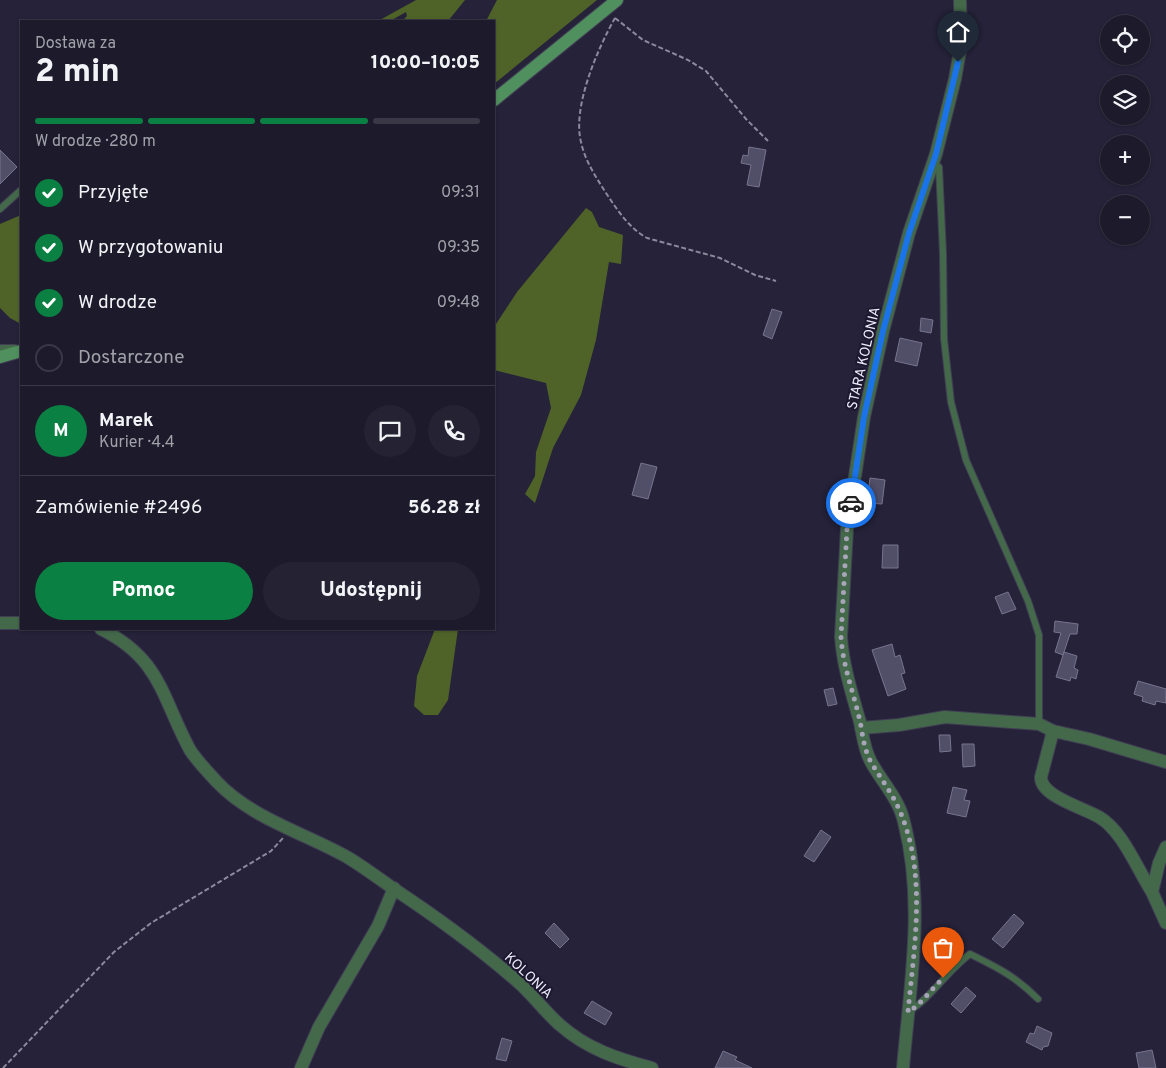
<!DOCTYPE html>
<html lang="pl">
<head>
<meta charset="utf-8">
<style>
  :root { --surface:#1c1a2b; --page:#252333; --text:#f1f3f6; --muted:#a0a1a9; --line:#3a3847; --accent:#0b8043 }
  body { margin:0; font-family:Overpass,sans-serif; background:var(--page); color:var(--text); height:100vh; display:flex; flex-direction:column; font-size:19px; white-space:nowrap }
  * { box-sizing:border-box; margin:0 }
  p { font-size:16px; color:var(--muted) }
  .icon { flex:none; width:28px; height:28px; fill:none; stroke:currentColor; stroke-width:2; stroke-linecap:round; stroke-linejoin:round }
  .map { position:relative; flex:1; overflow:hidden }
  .panel { position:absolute; left:20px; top:20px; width:475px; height:610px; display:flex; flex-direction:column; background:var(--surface); border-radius:0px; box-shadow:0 1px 4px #0004,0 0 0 1px var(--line) }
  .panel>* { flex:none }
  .controls { position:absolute; left:1100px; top:15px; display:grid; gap:10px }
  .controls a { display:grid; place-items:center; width:50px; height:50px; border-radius:50%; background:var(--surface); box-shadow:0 1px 4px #0004,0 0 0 1px var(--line); font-size:25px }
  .pin { position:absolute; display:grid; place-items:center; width:42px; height:42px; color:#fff; margin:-51px -21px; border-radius:50% 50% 50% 0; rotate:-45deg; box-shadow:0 0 5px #0007 }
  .pin .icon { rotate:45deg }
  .courier { position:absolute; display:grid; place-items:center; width:50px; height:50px; margin:-25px; border:4px solid #1a73e8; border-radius:50%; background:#fff; color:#222; box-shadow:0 1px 6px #0007 }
  .overview em { font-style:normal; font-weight:800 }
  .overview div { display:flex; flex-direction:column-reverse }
  .overview { display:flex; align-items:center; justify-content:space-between; height:85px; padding:0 15px }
  h1 { font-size:32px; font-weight:800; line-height:38px }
  .bar { display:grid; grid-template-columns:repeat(4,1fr); gap:8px 5px; align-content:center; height:60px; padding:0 15px }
  .bar i { height:6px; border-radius:4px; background:var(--line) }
  .bar .selected { background:var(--accent) }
  .bar p { grid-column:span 4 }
  .line { display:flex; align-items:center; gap:12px; padding:0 15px; border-top:1px solid var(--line) }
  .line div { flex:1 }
  .round { display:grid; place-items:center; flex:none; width:52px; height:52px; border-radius:26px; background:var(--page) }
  ol { padding:0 15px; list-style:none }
  li { display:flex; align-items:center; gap:15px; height:55px }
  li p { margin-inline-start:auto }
  li .icon { padding:5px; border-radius:50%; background:var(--accent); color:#fff; stroke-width:4 }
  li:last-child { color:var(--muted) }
  li i { width:28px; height:28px; border:2px solid var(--line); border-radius:50% }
  .cta { display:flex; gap:10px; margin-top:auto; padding:10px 15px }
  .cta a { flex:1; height:58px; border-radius:30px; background:var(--accent); color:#fff; font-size:20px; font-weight:800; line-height:58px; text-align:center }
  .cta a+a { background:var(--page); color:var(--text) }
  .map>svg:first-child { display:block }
</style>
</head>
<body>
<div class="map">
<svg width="1166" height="1068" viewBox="0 0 1166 1068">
  <rect width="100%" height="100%" fill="#252239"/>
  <g fill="#4f6329">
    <polygon points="416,0 465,0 448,21 402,21 407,16 406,12 390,21 378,21"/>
    <polygon points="497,0 597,0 494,84 494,21 486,21"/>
    <polygon points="586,208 592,212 599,227 623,235 621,264 609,262 596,340 581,395 553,448 535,503 525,494 535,476 536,452 551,408 546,383 494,370 494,327 517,292"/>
    <polygon points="21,215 21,324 10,318 0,308 0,224"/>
    <polygon points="435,629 458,629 448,700 438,715 424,715 414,706 417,676"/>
  </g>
  <g fill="#514e68" stroke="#787490">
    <polygon points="749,147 766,150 759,187 747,185 751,165 741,163 743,155 748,156"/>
    <polygon points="0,150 17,167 0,184"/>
    <polygon points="772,309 782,312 772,339 763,335"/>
    <polygon points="921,318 933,320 931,333 920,331"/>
    <polygon points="900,338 922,343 917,366 895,361"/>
    <polygon points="641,463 657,467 648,499 632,495"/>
    <polygon points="870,478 885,480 882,504 867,503"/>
    <polygon points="883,545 898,545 898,568 882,568"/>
    <polygon points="1008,592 1016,609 1002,614 995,597"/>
    <polygon points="1055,621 1078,624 1077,634 1070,634 1063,655 1055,652 1061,633 1054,632"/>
    <polygon points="892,644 895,657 900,655 905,673 901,674 906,689 888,696 872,650"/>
    <polygon points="1064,652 1077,656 1074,668 1078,670 1076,679 1071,677 1070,681 1056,677"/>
    <polygon points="1138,681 1166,689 1166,703 1156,701 1155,705 1142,701 1143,697 1134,694"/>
    <polygon points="833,688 837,704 828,706 824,690"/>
    <polygon points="939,735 950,735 951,751 940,752"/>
    <polygon points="962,744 974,744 975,766 963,767"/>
    <polygon points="953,787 967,790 964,800 970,801 966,817 947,813"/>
    <polygon points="821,830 831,837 814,862 804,856"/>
    <polygon points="1014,914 1024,923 1003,948 992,939"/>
    <polygon points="554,923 569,939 560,948 545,933"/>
    <polygon points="966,987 976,996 961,1013 951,1004"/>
    <polygon points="592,1001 612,1013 605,1025 584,1013"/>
    <polygon points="1037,1026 1052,1033 1048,1046 1043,1047 1042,1050 1026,1042 1030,1033 1034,1034"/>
    <polygon points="502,1038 512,1041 506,1061 496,1059"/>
    <polygon points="1152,1050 1156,1068 1139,1068 1136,1053"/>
    <polygon points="723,1051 737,1057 735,1060 752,1068 715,1068"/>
  </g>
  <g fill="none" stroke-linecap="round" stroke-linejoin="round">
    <defs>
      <g id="service">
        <polyline points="933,163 939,167 943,253 944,339 951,402 966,460 1028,601 1039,635 1039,724"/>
        <polyline points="0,209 21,190"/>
        <polyline points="0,348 15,348"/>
        <path d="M909 1011C931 998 948 970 970 954 998 968 1015 976 1038 999"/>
      </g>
      <g id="minor">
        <polyline points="0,623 21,623"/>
        <path d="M101 629C161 659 161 696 190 750 197 761 208 772 217 782 251 818 304 833 347 857 362 866 377 877 391 887 435 916 478 947 518 982 533 995 545 1012 560 1025 587 1049 618 1059 652 1068"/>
        <polyline points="861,728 899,725 945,717 1039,724 1053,731 1089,739 1166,762"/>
        <path d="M1053 731 1041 777C1040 796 1084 808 1099 817 1123 831 1137 869 1152 892"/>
        <polyline points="1166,847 1159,863 1152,892 1166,923"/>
        <polyline points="301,1068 319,1027 378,926 394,888"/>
        <path d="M903 1068C910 985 925 903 904 822 899 799 882 782 871 762 864 749 863 736 860 722 852 694 843 666 841 637L847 529 864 417 883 331 909 233 936 154 955 79 961 45 960 0"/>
      </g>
      <g id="secondary">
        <polyline points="494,100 617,0"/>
        <polyline points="0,357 21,351"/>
      </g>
    </defs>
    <use href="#service" stroke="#413e54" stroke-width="8"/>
    <use href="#minor" stroke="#413e54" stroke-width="14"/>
    <use href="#secondary" stroke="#413e54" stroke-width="14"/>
    <g stroke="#8c8a9d" stroke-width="2" stroke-dasharray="5 2.5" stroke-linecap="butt">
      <path d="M615 18C598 48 572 107 581 142 585 161 596 177 606 193 618 211 629 228 647 238L720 258 755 275 776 281"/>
      <polyline points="615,18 643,40 688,60 706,71 746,119 768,141"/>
      <polyline points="3,1068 114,952 151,923 271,851 283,838"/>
    </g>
    <use href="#service" stroke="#43694a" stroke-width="6"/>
    <use href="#minor" stroke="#43694a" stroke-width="12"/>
    <use href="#secondary" stroke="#508f5e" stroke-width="12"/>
  </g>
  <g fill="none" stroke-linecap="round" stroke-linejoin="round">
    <path stroke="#a8a5b8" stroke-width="5" stroke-dasharray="0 9" d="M851 503 847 529 841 637C843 668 855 696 861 726 863 739 865 751 871 762 882 781 896 798 903 819 926 879 914 949 908 1012L917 1006 943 978"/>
    <polyline stroke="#1a73e8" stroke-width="6" points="851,503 864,417 883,331 909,233 936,154 958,62"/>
  </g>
  <g text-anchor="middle" stroke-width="4" stroke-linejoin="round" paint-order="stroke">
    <g font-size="14" fill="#eeecfc" stroke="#1c182f">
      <text transform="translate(863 358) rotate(-77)" y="5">STARA KOLONIA</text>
      <text transform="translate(529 975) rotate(43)" y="5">KOLONIA</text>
    </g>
  </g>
</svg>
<div class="controls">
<a><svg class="icon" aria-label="locate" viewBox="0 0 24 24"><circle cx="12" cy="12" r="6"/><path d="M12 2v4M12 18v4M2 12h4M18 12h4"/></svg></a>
<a><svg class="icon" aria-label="layers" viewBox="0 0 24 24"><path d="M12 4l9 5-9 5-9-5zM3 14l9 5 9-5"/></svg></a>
<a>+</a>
<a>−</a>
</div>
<div class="pin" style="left:943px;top:978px;background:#ea580c"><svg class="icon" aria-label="bag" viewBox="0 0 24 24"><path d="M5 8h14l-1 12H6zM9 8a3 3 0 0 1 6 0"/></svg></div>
<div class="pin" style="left:958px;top:62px;background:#1f2937"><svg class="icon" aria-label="home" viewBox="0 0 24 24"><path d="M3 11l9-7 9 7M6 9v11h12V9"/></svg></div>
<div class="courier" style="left:851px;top:503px"><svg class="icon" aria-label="car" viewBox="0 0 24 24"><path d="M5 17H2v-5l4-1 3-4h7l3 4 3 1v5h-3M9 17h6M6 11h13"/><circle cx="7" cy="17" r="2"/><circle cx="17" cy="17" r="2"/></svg></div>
<section class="panel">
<div class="overview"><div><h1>2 min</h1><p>Dostawa za</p></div><em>10:00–10:05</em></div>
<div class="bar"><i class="selected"></i><i class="selected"></i><i class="selected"></i><i></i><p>W drodze · 280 m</p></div>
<ol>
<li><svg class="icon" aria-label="check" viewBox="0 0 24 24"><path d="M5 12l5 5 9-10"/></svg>Przyjęte<p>09:31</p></li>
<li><svg class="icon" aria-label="check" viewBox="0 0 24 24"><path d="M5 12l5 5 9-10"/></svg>W przygotowaniu<p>09:35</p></li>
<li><svg class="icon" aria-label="check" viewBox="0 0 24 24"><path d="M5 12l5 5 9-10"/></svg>W drodze<p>09:48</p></li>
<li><i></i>Dostarczone</li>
</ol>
<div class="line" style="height:90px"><b class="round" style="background:var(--accent);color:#fff">M</b><div><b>Marek</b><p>Kurier · 4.4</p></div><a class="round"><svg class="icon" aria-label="chat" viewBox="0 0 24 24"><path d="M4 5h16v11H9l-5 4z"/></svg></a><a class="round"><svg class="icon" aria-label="phone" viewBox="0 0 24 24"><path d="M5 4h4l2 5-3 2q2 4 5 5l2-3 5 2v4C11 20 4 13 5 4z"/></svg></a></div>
<div class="line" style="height:65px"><div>Zamówienie #2496</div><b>56.28 zł</b></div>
<div class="cta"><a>Pomoc</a><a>Udostępnij</a></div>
</section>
</div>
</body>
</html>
